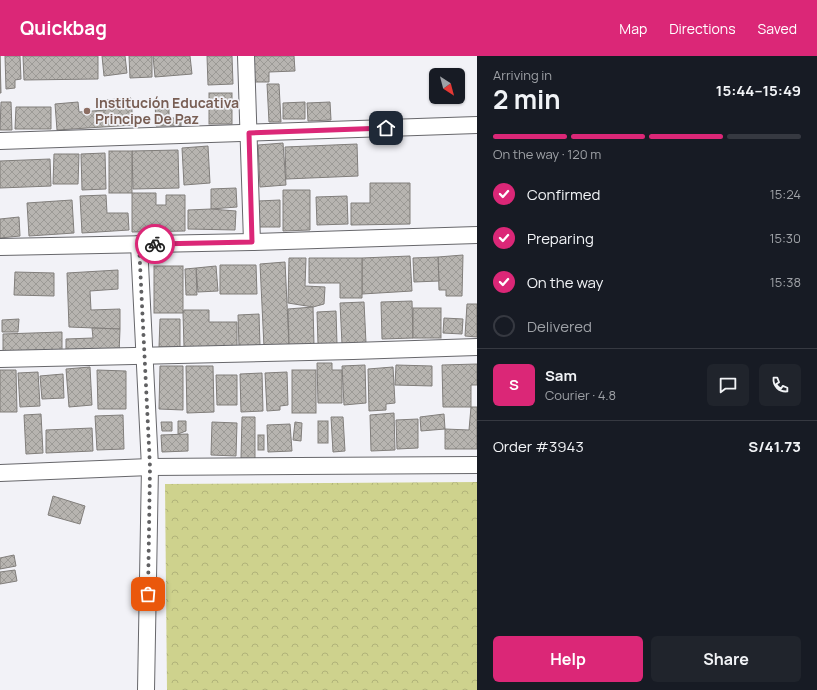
<!DOCTYPE html>
<html lang="en">
<head>
<meta charset="utf-8">
<style>
  :root { --surface:#171b24; --page:#20242c; --text:#f1f3f6; --muted:#9ea1a6; --line:#363941; --accent:#db2777 }
  body { margin:0; font-family:Manrope,sans-serif; background:var(--page); color:var(--text); height:100vh; display:flex; flex-direction:column; font-size:15px; white-space:nowrap }
  * { box-sizing:border-box; margin:0 }
  p { font-size:13px; color:var(--muted) }
  .icon { flex:none; width:22px; height:22px; fill:none; stroke:currentColor; stroke-width:2; stroke-linecap:round; stroke-linejoin:round }
  .map { position:relative; flex:1; overflow:hidden }
  .sheet { display:flex; flex-direction:column; background:var(--surface); width:340px }
  .sheet>* { flex:none }
  .needle { width:26px; rotate:144deg }
  .buttons { position:absolute; left:429px; top:12px; display:grid; gap:8px }
  .buttons a { display:grid; place-items:center; width:36px; height:36px; border-radius:6px; background:var(--surface); box-shadow:0 1px 3px #0004; font-size:20px }
  .pin { position:absolute; display:grid; place-items:center; width:34px; height:34px; color:#fff; margin:-17px; border-radius:8px; box-shadow:0 2px 6px #0006 }
  .courier { position:absolute; display:grid; place-items:center; width:40px; height:40px; margin:-20px; border:3px solid #db2777; border-radius:50%; background:#fff; color:#222; box-shadow:0 1px 5px #0007 }
  .summary em { font-style:normal; font-weight:700 }
  .summary div { display:flex; flex-direction:column-reverse }
  .summary { display:flex; align-items:center; justify-content:space-between; height:68px; padding:0 16px }
  h1 { font-size:26px; font-weight:700; line-height:30px }
  .bar { display:grid; grid-template-columns:repeat(4,1fr); gap:6px 4px; align-content:center; height:48px; padding:0 16px }
  .bar i { height:5px; border-radius:3px; background:var(--line) }
  .bar .on { background:var(--accent) }
  .bar p { grid-column:span 4 }
  .line { display:flex; align-items:center; gap:10px; padding:0 16px; border-top:1px solid var(--line) }
  .line div { flex:1 }
  .round { display:grid; place-items:center; flex:none; width:42px; height:42px; border-radius:6px; background:var(--page) }
  ol { padding:0 16px; list-style:none }
  li { display:flex; align-items:center; gap:12px; height:44px }
  li p { margin-inline-start:auto }
  li .icon { padding:4px; border-radius:50%; background:var(--accent); color:#fff; stroke-width:4 }
  li:last-child { color:var(--muted) }
  li i { width:22px; height:22px; border:2px solid var(--line); border-radius:50% }
  .primary-button { display:flex; gap:8px; margin-top:auto; padding:8px 16px }
  .primary-button a { flex:1; height:46px; border-radius:6px; background:var(--accent); color:#fff; font-size:16px; font-weight:700; line-height:46px; text-align:center }
  .primary-button a+a { background:var(--page); color:var(--text) }
  header { display:flex; align-items:center; gap:24px; box-sizing:border-box; height:56px; padding:0 20px; background:var(--accent); color:#fff }
  header strong { font-size:19px }
  nav { display:flex; gap:22px; margin-inline-start:auto; font-size:14px }
  main { display:flex; flex:1; min-height:0 }
  .map>svg:first-child { display:block }
</style>
</head>
<body>
<header>
<strong>Quickbag</strong>
<nav><a>Map</a><a>Directions</a><a>Saved</a></nav>
</header>
<main>
<div class="map">
<svg width="477" height="634" viewBox="0 0 477 634">
  <defs>
    <pattern id="forest-crowns" width="20" height="18" patternUnits="userSpaceOnUse"><rect width="20" height="18" fill="#ced28d"/><path d="M2 6a3 3 0 1 1 6 0M12 15a3 3 0 1 1 6 0" fill="none" stroke="#b0b379"/></pattern>
    <pattern id="building-cross-hatch" width="8" height="8" patternUnits="userSpaceOnUse"><rect width="8" height="8" fill="#b7b4b0"/><path d="M0 0l8 8M0 8l8-8" fill="none" stroke="#9c9a96"/></pattern>
  </defs>
  <rect width="100%" height="100%" fill="#f2f2f7"/>
  <polygon fill="url(#forest-crowns)" points="477,426 477,634 167,634 165,428"/>
  <g fill="url(#building-cross-hatch)" stroke="#817e7b">
    <polygon points="0,0 1,37 0,37"/>
    <polygon points="5,0 20,0 21,23 15,24 15,32 6,33"/>
    <polygon points="23,0 98,0 98,23 24,24"/>
    <polygon points="102,0 125,0 127,17 104,20"/>
    <polygon points="129,0 152,0 152,21 130,22"/>
    <polygon points="153,0 190,0 192,18 155,21"/>
    <polygon points="207,0 232,0 233,28 208,29"/>
    <polygon points="254,0 294,0 295,15 269,16 269,26 254,26"/>
    <polygon points="267,28 279,28 281,66 269,66"/>
    <rect x="209" y="37" width="23" height="31"/>
    <polygon points="131,42 133,69 57,74 55,48 78,46 79,56 106,54 105,44"/>
    <polygon points="155,45 169,45 169,62 181,62 181,70 156,70"/>
    <polygon points="1,46 11,46 12,74 0,74"/>
    <polygon points="305,46 305,63 283,63 283,47"/>
    <polygon points="330,46 331,64 308,65 307,47"/>
    <polygon points="16,51 51,51 51,73 15,73"/>
    <polygon points="283,87 286,129 260,131 258,89"/>
    <polygon points="357,88 358,120 286,123 285,91"/>
    <polygon points="208,90 210,127 184,129 182,92"/>
    <polygon points="178,94 179,132 133,133 132,95"/>
    <rect x="109" y="95" width="23" height="42"/>
    <polygon points="105,97 106,133 82,134 81,98"/>
    <polygon points="54,98 79,98 78,128 53,128"/>
    <polygon points="50,103 51,130 0,132 0,105"/>
    <polygon points="370,127 410,127 410,168 351,169 351,147 370,147"/>
    <polygon points="236,132 237,151 211,153 211,133"/>
    <polygon points="283,134 310,134 310,174 283,175"/>
    <polygon points="132,137 156,137 156,149 166,149 166,139 185,139 185,175 132,176"/>
    <polygon points="106,139 107,157 128,157 129,174 82,177 80,140"/>
    <polygon points="347,140 348,168 317,169 316,141"/>
    <polygon points="72,144 74,177 29,180 27,147"/>
    <polygon points="280,144 280,171 258,171 258,145"/>
    <polygon points="211,153 236,155 235,174 188,173 188,154"/>
    <polygon points="19,161 20,180 0,182 0,163"/>
    <polygon points="463,199 462,240 446,240 446,234 439,234 438,201"/>
    <polygon points="410,200 412,235 362,238 362,202"/>
    <polygon points="438,201 439,225 414,226 413,202"/>
    <polygon points="289,202 306,202 305,230 325,231 324,248 313,251 288,247"/>
    <polygon points="309,202 362,202 362,242 340,242 340,227 309,227"/>
    <polygon points="285,206 289,289 264,291 260,208"/>
    <polygon points="220,209 256,209 257,238 220,238"/>
    <rect x="154" y="210" width="29" height="47"/>
    <polygon points="216,210 218,235 198,236 196,212"/>
    <polygon points="196,212 197,239 186,239 185,213"/>
    <polygon points="118,214 118,233 90,235 91,254 120,253 120,273 69,271 67,217"/>
    <polygon points="15,216 54,217 54,240 14,239"/>
    <polygon points="412,245 413,282 382,283 381,246"/>
    <polygon points="364,246 366,287 342,288 340,247"/>
    <polygon points="467,248 477,248 477,281 465,280"/>
    <polygon points="313,251 314,289 289,289 288,253"/>
    <rect x="413" y="252" width="28" height="30"/>
    <polygon points="184,254 209,254 209,266 237,266 237,291 184,291 183,257"/>
    <polygon points="336,255 337,288 318,288 317,256"/>
    <polygon points="259,258 260,290 239,290 238,259"/>
    <polygon points="444,262 463,263 462,278 443,277"/>
    <polygon points="19,263 18,276 2,276 2,264"/>
    <polygon points="160,263 180,263 180,291 159,291"/>
    <polygon points="92,272 120,273 119,298 66,300 66,283 93,282"/>
    <polygon points="62,276 62,296 3,298 3,278"/>
    <polygon points="317,307 332,307 332,314 342,314 342,347 318,347"/>
    <polygon points="477,308 477,329 471,329 471,351 443,351 442,309"/>
    <polygon points="365,309 366,347 344,349 342,310"/>
    <polygon points="396,309 432,310 432,330 395,329"/>
    <polygon points="160,310 183,310 183,354 159,353"/>
    <polygon points="186,310 213,310 214,356 187,357"/>
    <polygon points="90,311 92,349 69,351 66,313"/>
    <polygon points="393,311 395,347 386,348 386,354 369,355 368,313"/>
    <polygon points="0,314 16,314 17,356 0,356"/>
    <polygon points="97,314 126,315 126,353 98,353"/>
    <rect x="292" y="314" width="24" height="43"/>
    <polygon points="38,316 40,350 20,351 18,317"/>
    <polygon points="287,316 288,349 280,350 280,354 267,355 265,317"/>
    <polygon points="262,317 263,355 241,356 240,318"/>
    <polygon points="63,318 64,342 42,343 40,320"/>
    <polygon points="216,319 237,319 237,349 217,349"/>
    <polygon points="471,351 477,351 477,393 445,393 445,373 469,374"/>
    <polygon points="394,357 395,394 371,395 370,359"/>
    <polygon points="41,358 43,397 26,398 24,359"/>
    <polygon points="444,358 445,373 421,375 420,361"/>
    <polygon points="123,359 124,393 97,394 95,360"/>
    <polygon points="242,361 255,361 255,403 241,402"/>
    <polygon points="331,361 343,361 345,395 333,396"/>
    <polygon points="418,363 418,392 397,393 396,364"/>
    <polygon points="178,365 186,365 186,375 178,378"/>
    <rect x="318" y="365" width="10" height="22"/>
    <polygon points="161,366 172,366 172,375 162,375"/>
    <polygon points="212,366 237,367 236,400 211,399"/>
    <polygon points="295,366 302,367 301,385 293,384"/>
    <polygon points="290,368 292,395 268,396 267,369"/>
    <polygon points="92,372 93,395 46,397 46,374"/>
    <polygon points="188,378 188,395 162,396 161,379"/>
    <rect x="258" y="379" width="6" height="15"/>
    <polygon points="53,440 85,450 80,468 48,459"/>
    <polygon points="14,499 16,510 0,513 0,502"/>
    <polygon points="15,514 17,525 0,528 0,516"/>
  </g>
  <g fill="none" stroke-linecap="round" stroke-linejoin="round">
    <defs>
      <g id="street">
        <polyline points="246,0 252,186"/>
        <polyline points="0,85 477,69"/>
        <polyline points="139,188 150,411 146,634"/>
        <polyline points="0,191 252,186 477,179"/>
        <polyline points="0,303 353,295 477,291"/>
        <polyline points="0,417 150,411 477,409"/>
      </g>
    </defs>
    <use href="#street" stroke="#67676b" stroke-width="18"/>
    <use href="#street" stroke="#fff" stroke-width="16"/>
  </g>
  <g fill="none" stroke-linecap="round" stroke-linejoin="round">
    <polyline stroke="#606062" stroke-width="4" stroke-dasharray="0 7.2" points="148,538 150,411 139,188 155,188"/>
    <polyline stroke="#db2777" stroke-width="5" points="155,188 252,186 249,77 386,72"/>
  </g>
  <circle fill="#8d6e63" stroke="#f2f2f7" stroke-width="1.5" cx="87" cy="55" r="4"/>
  <g text-anchor="middle" stroke-width="3.5" stroke-linejoin="round" paint-order="stroke">
    <g font-size="14" font-weight="bold" fill="#785e54" stroke="#f2f2f7" text-anchor="start">
      <text x="95" y="52">Institución Educativa<tspan x="95" dy="16">Principe De Paz</tspan></text>
    </g>
  </g>
</svg>
<div class="buttons">
<a><svg class="needle" viewBox="-14 -14 28 28"><path d="M0-13l5 13h-10z" fill="#e53935"/><path d="M0 13l5-13h-10z" fill="#9ea1a6"/></svg></a>
</div>
<div class="pin" style="left:148px;top:538px;background:#ea580c"><svg class="icon" aria-label="bag" viewBox="0 0 24 24"><path d="M5 8h14l-1 12H6zM9 8a3 3 0 0 1 6 0"/></svg></div>
<div class="pin" style="left:386px;top:72px;background:#1f2937"><svg class="icon" aria-label="home" viewBox="0 0 24 24"><path d="M3 11l9-7 9 7M6 9v11h12V9"/></svg></div>
<div class="courier" style="left:155px;top:188px"><svg class="icon" aria-label="bike" viewBox="0 0 24 24"><circle cx="6" cy="16" r="4"/><circle cx="18" cy="16" r="4"/><path d="M6 16l4-8h5l3 8M10 8l3 8H6M13 5h3"/></svg></div>
</div>
<section class="sheet">
<div class="summary"><div><h1>2 min</h1><p>Arriving in</p></div><em>15:44–15:49</em></div>
<div class="bar"><i class="on"></i><i class="on"></i><i class="on"></i><i></i><p>On the way · 120 m</p></div>
<ol>
<li><svg class="icon" aria-label="check" viewBox="0 0 24 24"><path d="M5 12l5 5 9-10"/></svg>Confirmed<p>15:24</p></li>
<li><svg class="icon" aria-label="check" viewBox="0 0 24 24"><path d="M5 12l5 5 9-10"/></svg>Preparing<p>15:30</p></li>
<li><svg class="icon" aria-label="check" viewBox="0 0 24 24"><path d="M5 12l5 5 9-10"/></svg>On the way<p>15:38</p></li>
<li><i></i>Delivered</li>
</ol>
<div class="line" style="height:72px"><b class="round" style="background:var(--accent);color:#fff">S</b><div><b>Sam</b><p>Courier · 4.8</p></div><a class="round"><svg class="icon" aria-label="chat" viewBox="0 0 24 24"><path d="M4 5h16v11H9l-5 4z"/></svg></a><a class="round"><svg class="icon" aria-label="phone" viewBox="0 0 24 24"><path d="M5 4h4l2 5-3 2q2 4 5 5l2-3 5 2v4C11 20 4 13 5 4z"/></svg></a></div>
<div class="line" style="height:52px"><div>Order #3943</div><b>S/41.73</b></div>
<div class="primary-button"><a>Help</a><a>Share</a></div>
</section>
</main>
</body>
</html>
